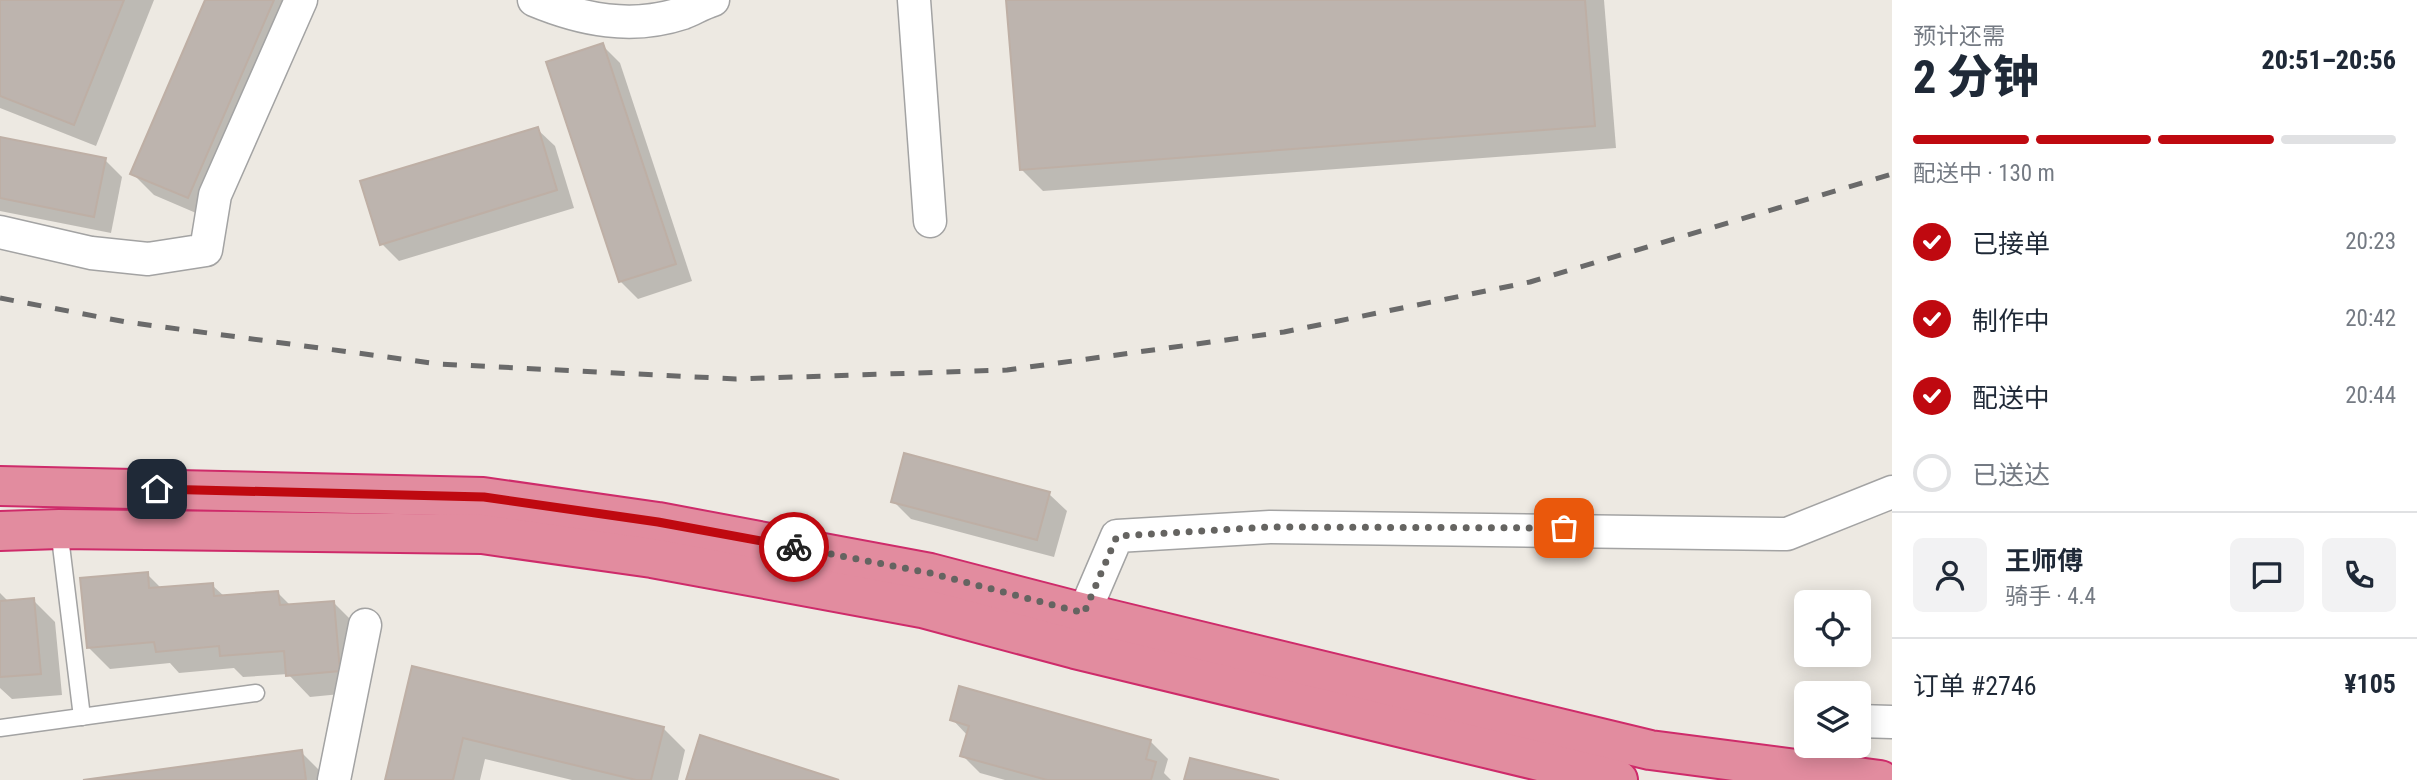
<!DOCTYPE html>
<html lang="zh">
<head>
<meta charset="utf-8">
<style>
  :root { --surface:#fff; --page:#f2f2f3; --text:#1f2937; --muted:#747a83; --line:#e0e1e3; --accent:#bf0910 }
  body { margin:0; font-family:"Roboto Condensed","Noto Sans SC",sans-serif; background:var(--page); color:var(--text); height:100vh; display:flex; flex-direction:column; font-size:26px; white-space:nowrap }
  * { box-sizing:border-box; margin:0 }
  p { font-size:23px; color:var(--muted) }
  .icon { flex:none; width:38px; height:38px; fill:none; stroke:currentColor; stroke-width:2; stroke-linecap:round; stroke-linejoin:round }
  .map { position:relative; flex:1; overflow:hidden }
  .drawer { display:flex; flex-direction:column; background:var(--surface); width:525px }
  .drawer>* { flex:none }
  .tools { position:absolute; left:1794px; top:590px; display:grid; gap:14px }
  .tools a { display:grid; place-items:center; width:77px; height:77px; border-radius:10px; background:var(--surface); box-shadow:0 4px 18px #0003; font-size:35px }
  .pin { position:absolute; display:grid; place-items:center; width:60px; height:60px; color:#fff; margin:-30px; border-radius:14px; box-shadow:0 4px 10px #0006 }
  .courier { position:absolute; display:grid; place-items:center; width:70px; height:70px; margin:-35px; border:5px solid #bf0910; border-radius:50%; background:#fff; color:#222; box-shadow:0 2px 9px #0007 }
  .summary em { font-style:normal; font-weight:800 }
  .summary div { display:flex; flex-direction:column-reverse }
  .summary { display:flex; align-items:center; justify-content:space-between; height:119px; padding:0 21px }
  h1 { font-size:46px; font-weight:800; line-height:52px }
  .bar { display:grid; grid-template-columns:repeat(4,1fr); gap:10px 7px; align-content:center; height:84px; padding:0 21px }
  .bar i { height:9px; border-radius:5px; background:var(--line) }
  .bar .selected { background:var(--accent) }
  .bar p { grid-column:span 4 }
  .line { display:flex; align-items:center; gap:18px; padding:0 21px; border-top:2px solid var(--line) }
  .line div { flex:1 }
  .round { display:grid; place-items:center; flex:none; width:74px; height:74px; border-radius:10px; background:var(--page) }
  ol { padding:0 21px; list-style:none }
  li { display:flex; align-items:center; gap:21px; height:77px }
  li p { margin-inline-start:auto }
  li .icon { padding:7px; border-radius:50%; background:var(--accent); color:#fff; stroke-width:4 }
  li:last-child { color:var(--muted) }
  li i { width:38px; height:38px; border:4px solid var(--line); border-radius:50% }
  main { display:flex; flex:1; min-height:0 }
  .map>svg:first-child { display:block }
</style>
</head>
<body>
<main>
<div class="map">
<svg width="1892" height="780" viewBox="0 0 1892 780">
  <rect width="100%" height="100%" fill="#ede9e2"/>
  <g fill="#0003">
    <polygon points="0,0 154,0 96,146 0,108"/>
    <polygon points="207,0 305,0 210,219 154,195 132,173"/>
    <polygon points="1008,0 1604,0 1616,148 1043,191 1021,169"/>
    <polygon points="602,45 620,63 692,281 638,299 620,281"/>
    <polygon points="537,129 555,146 574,208 399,261 382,244"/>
    <polygon points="0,138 105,160 122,177 111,233 0,211"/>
    <polygon points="1049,494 1067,511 1054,557 911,519 893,501"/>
    <polygon points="147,574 162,589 212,585 225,597 278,593 291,606 333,602 355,624 361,692 310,697 288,674 243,677 234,668 179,673 170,663 110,669 88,647"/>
    <polygon points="0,593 9,602 33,600 55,622 62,695 12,699 0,688"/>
    <polygon points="414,668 663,728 685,750 678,780 572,780 485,759 480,780 387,780"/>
    <polygon points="952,719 1150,741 1168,759 1164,773 1171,780 1005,780 980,773 962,755 968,736"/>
    <polygon points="301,752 323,774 324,780 95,780"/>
  </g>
  <g fill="#bdb4ae" stroke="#beafa5" stroke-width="2">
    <polygon points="0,0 124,0 74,125 0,96"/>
    <polygon points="205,0 274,0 188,198 130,174"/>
    <polygon points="1006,0 1585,0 1595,126 1020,170"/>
    <polygon points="603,43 676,264 619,282 546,62"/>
    <polygon points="538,127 557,190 380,245 360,181"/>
    <polygon points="0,137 106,158 94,217 0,198"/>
    <polygon points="904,453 1050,492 1037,540 891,502"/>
    <polygon points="148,572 149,588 213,583 214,596 278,591 280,605 334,601 340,671 286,676 284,651 220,656 219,646 156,652 154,642 87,648 80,578"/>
    <polygon points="34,598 41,674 0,677 0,601"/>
    <polygon points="412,666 664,727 651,780 636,780 463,738 453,780 385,780"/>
    <polygon points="959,686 1151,740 1146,759 1156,762 1151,780 1047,780 960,756 969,726 950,720"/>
    <polygon points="700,735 839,780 686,780"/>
    <polygon points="302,750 306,780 83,780"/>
    <polygon points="1190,758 1279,780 1184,780"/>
  </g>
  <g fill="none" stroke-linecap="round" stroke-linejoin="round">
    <defs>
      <g id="lane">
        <polyline points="59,529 82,717"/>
        <polyline points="0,728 256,693"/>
      </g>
      <g id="street">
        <path d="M534 0C582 20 632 30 683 13 693 9 703 3 713 0"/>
        <polyline points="914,0 930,221"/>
        <polyline points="0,232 91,253 148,259 206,250 215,195 301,0"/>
        <polyline points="1078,636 1084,613 1117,536 1270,527 1787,534 1892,492"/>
        <polyline points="1858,721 1892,722"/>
        <polyline points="334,780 365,625"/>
      </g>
      <g id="highway">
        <polyline points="0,486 483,497 658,522 930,573 1084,613 1650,750 1880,780"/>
        <polyline points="0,531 59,529 482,534 652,558 922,608 1075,649 1618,780"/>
      </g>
    </defs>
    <use href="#lane" stroke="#a3a3a3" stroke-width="19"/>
    <use href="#street" stroke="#a3a3a3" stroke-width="35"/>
    <use href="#highway" stroke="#ce2b6a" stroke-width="42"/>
    <use href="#lane" stroke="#fff" stroke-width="16"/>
    <use href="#street" stroke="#fff" stroke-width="32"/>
    <use href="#highway" stroke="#e28c9f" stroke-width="38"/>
    <polyline stroke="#6a6a6a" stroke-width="5" stroke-dasharray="14 14" stroke-linecap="butt" points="0,298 126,322 439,364 736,379 1007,370 1284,332 1530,282 1892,174"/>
  </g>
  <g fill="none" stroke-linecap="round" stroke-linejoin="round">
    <polyline stroke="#656461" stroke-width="7" stroke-dasharray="0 12.6" points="794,547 930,573 1084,613 1117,536 1270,527 1564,528"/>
    <polyline stroke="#bf0910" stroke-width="9" points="157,489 484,497 658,522 794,547"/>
  </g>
</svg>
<div class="tools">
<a><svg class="icon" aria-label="locate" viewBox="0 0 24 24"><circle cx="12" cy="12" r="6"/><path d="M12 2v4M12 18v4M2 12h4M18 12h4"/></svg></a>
<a><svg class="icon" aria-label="layers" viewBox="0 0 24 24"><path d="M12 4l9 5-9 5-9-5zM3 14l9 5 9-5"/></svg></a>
</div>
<div class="pin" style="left:1564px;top:528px;background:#ea580c"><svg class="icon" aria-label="bag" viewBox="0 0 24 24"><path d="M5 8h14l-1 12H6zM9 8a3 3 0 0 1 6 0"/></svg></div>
<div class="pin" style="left:157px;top:489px;background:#1f2937"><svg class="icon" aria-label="home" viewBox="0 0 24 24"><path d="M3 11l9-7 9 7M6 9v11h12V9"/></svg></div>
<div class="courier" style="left:794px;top:547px"><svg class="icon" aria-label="bike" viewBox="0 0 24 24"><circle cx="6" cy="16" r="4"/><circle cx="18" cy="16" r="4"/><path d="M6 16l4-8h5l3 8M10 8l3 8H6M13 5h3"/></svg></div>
</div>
<section class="drawer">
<div class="summary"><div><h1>2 分钟</h1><p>预计还需</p></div><em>20:51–20:56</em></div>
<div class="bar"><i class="selected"></i><i class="selected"></i><i class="selected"></i><i></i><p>配送中 · 130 m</p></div>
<ol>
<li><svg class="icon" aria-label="check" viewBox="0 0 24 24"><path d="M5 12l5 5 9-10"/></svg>已接单<p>20:23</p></li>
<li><svg class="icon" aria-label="check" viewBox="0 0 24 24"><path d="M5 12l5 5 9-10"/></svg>制作中<p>20:42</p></li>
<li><svg class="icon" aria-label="check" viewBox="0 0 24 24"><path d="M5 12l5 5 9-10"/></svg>配送中<p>20:44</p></li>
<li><i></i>已送达</li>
</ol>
<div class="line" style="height:126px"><a class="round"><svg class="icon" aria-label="person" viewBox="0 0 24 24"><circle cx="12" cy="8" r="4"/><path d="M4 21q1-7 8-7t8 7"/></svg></a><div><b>王师傅</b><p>骑手 · 4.4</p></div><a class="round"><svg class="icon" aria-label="chat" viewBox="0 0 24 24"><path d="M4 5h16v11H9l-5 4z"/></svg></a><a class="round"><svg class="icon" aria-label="phone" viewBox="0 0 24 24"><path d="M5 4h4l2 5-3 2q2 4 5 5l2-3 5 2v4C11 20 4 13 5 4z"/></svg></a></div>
<div class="line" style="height:91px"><div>订单 #2746</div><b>¥105</b></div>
</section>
</main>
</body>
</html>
